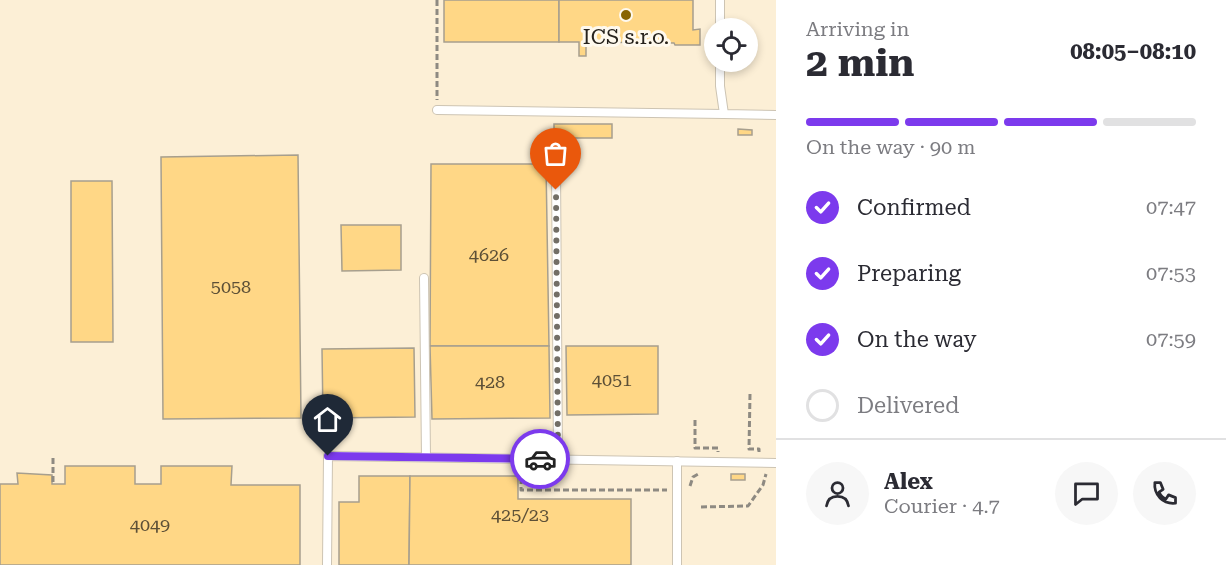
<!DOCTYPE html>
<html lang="en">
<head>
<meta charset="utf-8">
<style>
  :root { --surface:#fff; --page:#f7f7f7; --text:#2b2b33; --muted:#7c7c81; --line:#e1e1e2; --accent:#7c3aed }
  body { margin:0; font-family:"Roboto Serif",serif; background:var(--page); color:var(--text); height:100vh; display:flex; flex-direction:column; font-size:22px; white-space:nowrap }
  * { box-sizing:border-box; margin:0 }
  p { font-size:20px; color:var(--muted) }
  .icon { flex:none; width:33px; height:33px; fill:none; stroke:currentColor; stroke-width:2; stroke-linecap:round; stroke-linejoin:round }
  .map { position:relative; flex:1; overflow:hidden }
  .sheet { display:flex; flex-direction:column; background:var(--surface); width:450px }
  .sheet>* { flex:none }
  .fabs { position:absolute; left:704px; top:18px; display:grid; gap:12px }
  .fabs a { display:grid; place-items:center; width:54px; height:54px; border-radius:50%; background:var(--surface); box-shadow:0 3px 9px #0003; font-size:30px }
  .pin { position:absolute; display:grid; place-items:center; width:51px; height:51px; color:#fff; margin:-62px -26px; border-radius:50% 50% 50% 0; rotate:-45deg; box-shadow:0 0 6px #0007 }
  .pin .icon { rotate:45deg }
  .courier { position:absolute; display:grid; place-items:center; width:60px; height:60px; margin:-30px; border:4px solid #7c3aed; border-radius:50%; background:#fff; color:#222; box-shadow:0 2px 8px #0007 }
  .head em { font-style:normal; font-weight:700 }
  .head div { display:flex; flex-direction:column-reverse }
  .head { display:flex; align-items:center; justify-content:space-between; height:102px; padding:0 30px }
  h1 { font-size:39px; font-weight:700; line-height:45px }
  .bar { display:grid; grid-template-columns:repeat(4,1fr); gap:9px 6px; align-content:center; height:72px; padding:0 30px }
  .bar i { height:8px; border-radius:4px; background:var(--line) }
  .bar .active { background:var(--accent) }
  .bar p { grid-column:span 4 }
  .line { display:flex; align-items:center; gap:15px; padding:0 30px; border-top:2px solid var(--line) }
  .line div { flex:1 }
  .round { display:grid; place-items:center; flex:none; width:63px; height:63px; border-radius:32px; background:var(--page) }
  ol { padding:0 30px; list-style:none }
  li { display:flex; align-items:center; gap:18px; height:66px }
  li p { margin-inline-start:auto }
  li .icon { padding:6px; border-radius:50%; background:var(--accent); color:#fff; stroke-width:4 }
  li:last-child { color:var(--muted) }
  li i { width:33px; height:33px; border:3px solid var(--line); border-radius:50% }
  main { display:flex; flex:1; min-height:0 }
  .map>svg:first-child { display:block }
</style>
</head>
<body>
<main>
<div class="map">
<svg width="776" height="565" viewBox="0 0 776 565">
  <rect width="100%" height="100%" fill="#fef9ee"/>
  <path fill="#fcefd6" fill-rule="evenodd" d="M0 0H776V565H0ZM714 28H747V62H714Z"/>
  <g fill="#ffd786" stroke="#a79f8e" stroke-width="1.5">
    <rect x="444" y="0" width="115" height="42"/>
    <polygon points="559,0 693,0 693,30 700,29 700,45 675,45 674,43 586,42 586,56 579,56 579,42 559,42"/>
    <rect x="554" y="124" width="58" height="14"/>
    <polygon points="738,129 752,130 752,135 738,135"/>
    <polygon points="298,155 301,418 163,419 161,157"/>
    <polygon points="431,164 546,164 549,346 430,346"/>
    <polygon points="71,181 112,181 113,342 71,342"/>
    <polygon points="341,225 401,225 401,270 342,271"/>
    <polygon points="430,346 549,346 550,418 432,419"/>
    <polygon points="566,346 658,346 658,414 567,415"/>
    <polygon points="414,348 415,417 323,418 322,349"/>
    <polygon points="65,466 135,466 135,484 161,484 161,466 232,466 231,485 300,485 300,565 0,565 0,484 18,484 17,473 52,475 52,484 65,484"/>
    <rect x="731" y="474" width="14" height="6"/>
    <polygon points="359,476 410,476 409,565 339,565 339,502 359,502"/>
    <polygon points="410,476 518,476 518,499 631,499 631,565 409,565"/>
  </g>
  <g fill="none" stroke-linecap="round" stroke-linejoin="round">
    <defs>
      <g id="lane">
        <polyline points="720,28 720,0"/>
        <polyline points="720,62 720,86 724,114 776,115"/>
        <polyline points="437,110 724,114"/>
        <polyline points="556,168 558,460"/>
        <polyline points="424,278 426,457"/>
        <polyline points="677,461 677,565"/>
        <polyline points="327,565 328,456 776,463"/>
      </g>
    </defs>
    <use href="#lane" stroke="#cdc4b3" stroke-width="10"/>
    <g stroke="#8e8a82" stroke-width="3" stroke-dasharray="6 3" stroke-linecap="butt">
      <polyline points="437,0 437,100"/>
      <polyline points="750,394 749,449 759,449 759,452"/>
      <polyline points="695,420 695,448 718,448 718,452"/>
      <polyline points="53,458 53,482"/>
      <polyline points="521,469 521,490 667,490"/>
      <polyline points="690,486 693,477 700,473"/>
      <polyline points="701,507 748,506 763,485 766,474"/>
    </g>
    <use href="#lane" stroke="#fff" stroke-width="8"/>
  </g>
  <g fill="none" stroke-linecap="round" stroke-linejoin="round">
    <polyline stroke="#726e66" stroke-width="6" stroke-dasharray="0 10.8" points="540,459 558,460 556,190"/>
    <polyline stroke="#7c3aed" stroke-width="8" points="328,456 540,459"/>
  </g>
  <circle fill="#886400" stroke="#fef9ee" stroke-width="2" cx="626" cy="15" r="6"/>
  <g text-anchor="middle" stroke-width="6" stroke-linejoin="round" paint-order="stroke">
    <g font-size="18" fill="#5d5037">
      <text x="489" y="261">4626</text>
      <text x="231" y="293">5058</text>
      <text x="612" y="386">4051</text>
      <text x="490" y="388">428</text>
      <text x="520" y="521">425/23</text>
      <text x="150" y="531">4049</text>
    </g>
    <g font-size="21" fill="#27231d" stroke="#fef9ee">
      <text x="626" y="44">ICS s.r.o.</text>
    </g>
  </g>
</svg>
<div class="fabs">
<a><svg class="icon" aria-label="locate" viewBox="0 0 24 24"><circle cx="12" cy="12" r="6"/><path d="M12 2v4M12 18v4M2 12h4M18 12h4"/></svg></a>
</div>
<div class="pin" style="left:556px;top:190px;background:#ea580c"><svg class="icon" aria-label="bag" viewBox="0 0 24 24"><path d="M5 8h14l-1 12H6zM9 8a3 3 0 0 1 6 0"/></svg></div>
<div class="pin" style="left:328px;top:456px;background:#1f2937"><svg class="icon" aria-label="home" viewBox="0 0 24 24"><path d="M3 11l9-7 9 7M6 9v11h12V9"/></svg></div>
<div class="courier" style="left:540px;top:459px"><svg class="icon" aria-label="car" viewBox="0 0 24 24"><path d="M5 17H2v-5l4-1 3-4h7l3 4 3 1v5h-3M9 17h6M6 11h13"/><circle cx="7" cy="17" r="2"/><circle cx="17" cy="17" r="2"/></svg></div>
</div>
<section class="sheet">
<div class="head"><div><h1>2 min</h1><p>Arriving in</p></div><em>08:05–08:10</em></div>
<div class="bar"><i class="active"></i><i class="active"></i><i class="active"></i><i></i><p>On the way · 90 m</p></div>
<ol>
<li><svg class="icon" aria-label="check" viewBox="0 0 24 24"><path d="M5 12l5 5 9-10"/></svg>Confirmed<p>07:47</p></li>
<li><svg class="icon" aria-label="check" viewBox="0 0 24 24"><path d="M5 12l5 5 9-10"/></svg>Preparing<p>07:53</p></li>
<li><svg class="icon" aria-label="check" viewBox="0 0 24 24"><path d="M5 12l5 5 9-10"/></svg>On the way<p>07:59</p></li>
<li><i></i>Delivered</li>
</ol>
<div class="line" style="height:108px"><a class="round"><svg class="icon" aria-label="person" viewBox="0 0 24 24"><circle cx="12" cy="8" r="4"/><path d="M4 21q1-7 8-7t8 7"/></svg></a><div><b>Alex</b><p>Courier · 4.7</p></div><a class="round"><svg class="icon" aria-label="chat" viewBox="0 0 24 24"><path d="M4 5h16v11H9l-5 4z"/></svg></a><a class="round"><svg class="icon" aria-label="phone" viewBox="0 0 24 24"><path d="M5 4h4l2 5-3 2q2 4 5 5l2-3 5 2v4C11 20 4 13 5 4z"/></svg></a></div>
</section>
</main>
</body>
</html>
